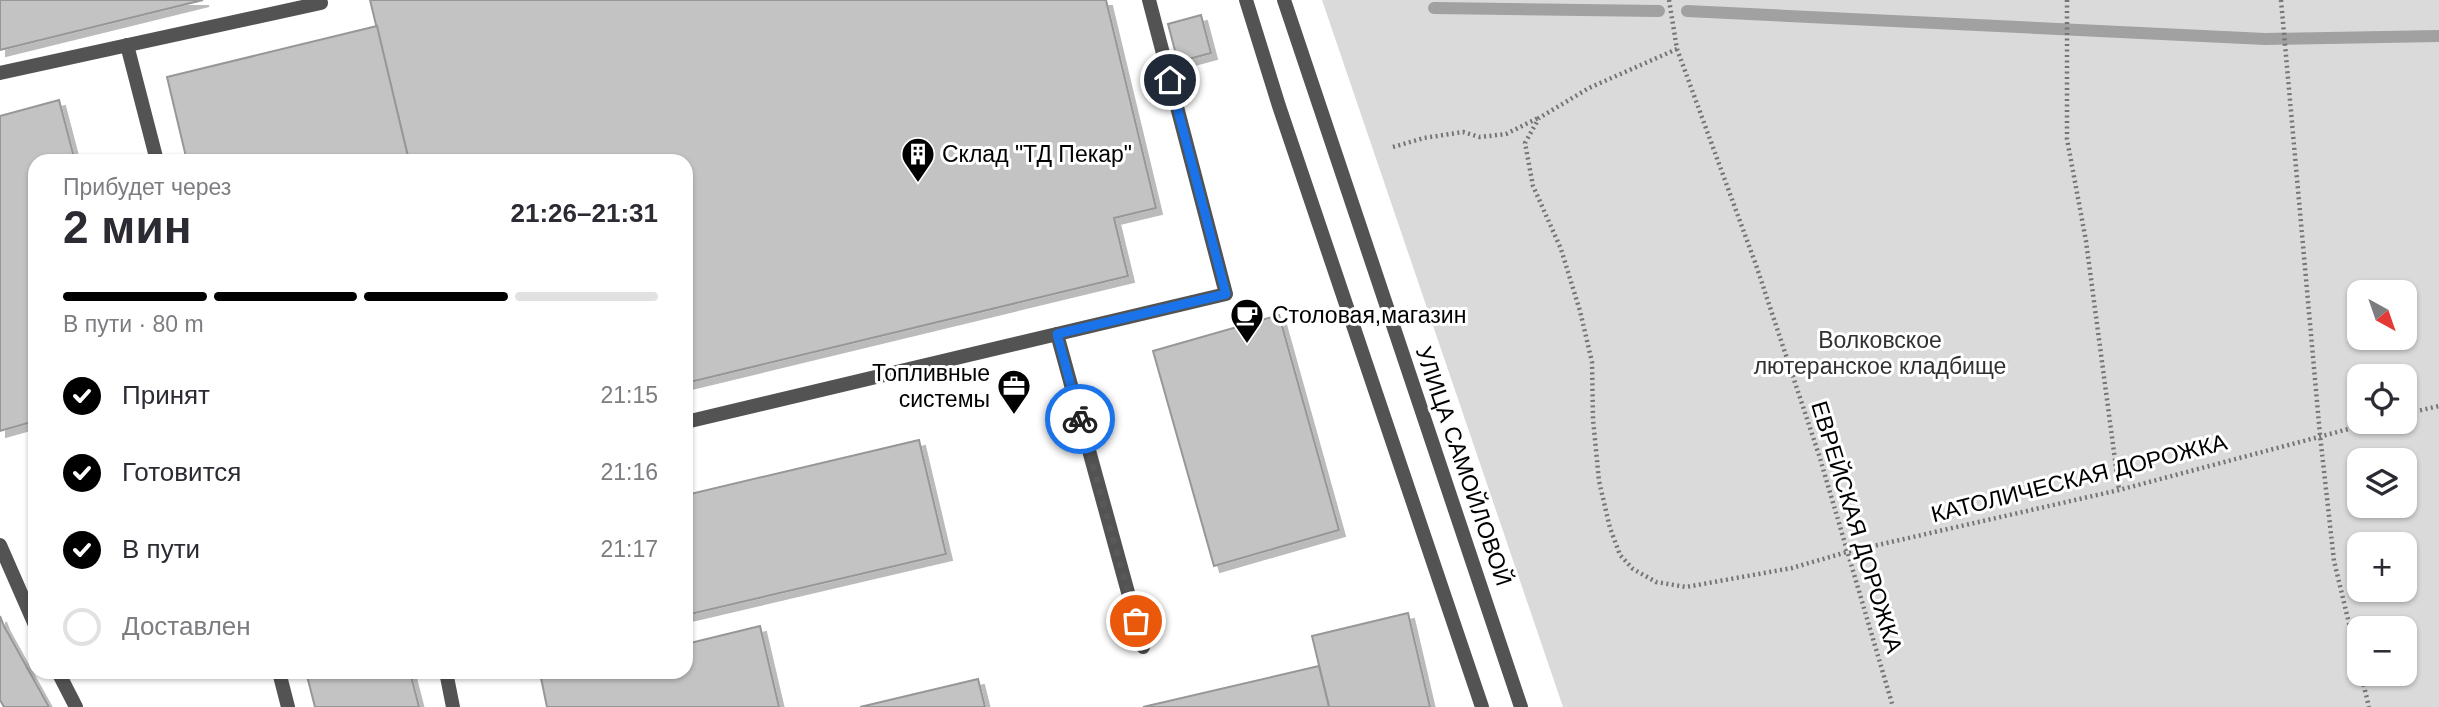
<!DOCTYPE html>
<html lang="ru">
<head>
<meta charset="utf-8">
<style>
  :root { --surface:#fff; --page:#f2f2f3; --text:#2b2b33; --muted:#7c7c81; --line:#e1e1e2; --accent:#000 }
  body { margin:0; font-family:Helvetica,sans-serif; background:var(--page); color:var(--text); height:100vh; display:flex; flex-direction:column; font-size:26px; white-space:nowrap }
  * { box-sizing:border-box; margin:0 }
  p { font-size:23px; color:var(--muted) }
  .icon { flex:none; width:38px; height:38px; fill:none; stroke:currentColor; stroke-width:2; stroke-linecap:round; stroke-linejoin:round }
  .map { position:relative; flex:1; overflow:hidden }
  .sheet { position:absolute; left:28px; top:154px; width:665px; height:525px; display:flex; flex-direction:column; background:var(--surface); border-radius:21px; box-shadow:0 2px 5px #0004 }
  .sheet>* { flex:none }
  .needle { width:46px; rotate:140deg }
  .fabs { position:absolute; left:2347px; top:280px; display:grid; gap:14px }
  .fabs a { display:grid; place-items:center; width:70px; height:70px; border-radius:14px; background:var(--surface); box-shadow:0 2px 5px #0004; font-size:35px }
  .pin { position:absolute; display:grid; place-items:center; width:60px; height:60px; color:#fff; margin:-30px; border:4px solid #fff; border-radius:50%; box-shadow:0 2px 7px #0007 }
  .courier { position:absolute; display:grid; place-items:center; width:70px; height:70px; margin:-35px; border:5px solid #1a73e8; border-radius:50%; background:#fff; color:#222; box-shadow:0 2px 9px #0007 }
  .head em { font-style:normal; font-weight:700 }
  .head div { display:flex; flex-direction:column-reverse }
  .head { display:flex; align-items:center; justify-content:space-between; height:119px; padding:0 35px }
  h1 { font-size:46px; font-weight:700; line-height:52px }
  .bar { display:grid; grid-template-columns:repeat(4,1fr); gap:10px 7px; align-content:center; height:84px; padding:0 35px }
  .bar i { height:9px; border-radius:5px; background:var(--line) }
  .bar .selected { background:var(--accent) }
  .bar p { grid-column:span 4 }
  ol { padding:0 35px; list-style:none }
  li { display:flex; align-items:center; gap:21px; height:77px }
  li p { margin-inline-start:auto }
  li .icon { padding:7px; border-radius:50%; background:var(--accent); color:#fff; stroke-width:4 }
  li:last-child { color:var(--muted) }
  li i { width:38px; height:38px; border:4px solid var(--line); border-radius:50% }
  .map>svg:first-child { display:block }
</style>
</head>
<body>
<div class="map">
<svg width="2439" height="707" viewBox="0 0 2439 707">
  <defs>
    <filter id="shadow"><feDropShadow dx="6" dy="6" stdDeviation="0" flood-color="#0004"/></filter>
  </defs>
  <rect width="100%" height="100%" fill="#fff"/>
  <path fill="#dadada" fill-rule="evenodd" d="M1322 0H2439V707H1563ZM2359 292H2404V338H2359ZM2359 376H2404V422H2359ZM2359 460H2404V506H2359ZM2359 544H2404V590H2359ZM2359 628H2404V674H2359Z"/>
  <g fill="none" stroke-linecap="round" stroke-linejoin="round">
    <g stroke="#a1a1a1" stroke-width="12">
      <polyline points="1434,8 1659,11"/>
      <polyline points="1687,11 2265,39 2439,36"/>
    </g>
  </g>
  <g fill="#c3c3c3" stroke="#979797" stroke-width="2" filter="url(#shadow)">
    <polygon points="0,0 203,0 0,50"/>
    <polygon points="370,0 1106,0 1156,208 1114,218 1128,276 686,383 686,161 409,161"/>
    <polygon points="1201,15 1211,53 1178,62 1168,24"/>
    <polygon points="377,26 409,161 187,161 167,77"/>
    <polygon points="59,100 75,161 35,161 35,421 0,431 0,116"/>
    <polygon points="1279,315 1339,530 1214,566 1153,351"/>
    <polygon points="919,440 946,554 686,615 686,495"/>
    <polygon points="1408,613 1430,707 1329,707 1312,636"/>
    <polygon points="0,616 4,626 49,707 4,707 0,700"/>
    <polygon points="760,626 779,707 547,707 541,678 566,672 686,672 686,644"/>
    <polygon points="1319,666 1329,707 1143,707"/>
    <polygon points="306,672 410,672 419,707 315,707"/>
    <polygon points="978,679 985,707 860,707"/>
  </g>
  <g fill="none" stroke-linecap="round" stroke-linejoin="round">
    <g stroke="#757575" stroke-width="4.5" stroke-dasharray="2 3.5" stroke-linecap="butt">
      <polyline points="1669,0 1677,49 1756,265 1819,455 1893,707"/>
      <polyline points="2067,0 2067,139 2086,241 2119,490"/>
      <polyline points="2281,0 2320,435 2334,561 2359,665"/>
      <polyline points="1677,49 1589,88 1539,118 1525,143 1533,186 1561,249 1580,311 1592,362 1593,419 1599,481 1610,528 1620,555 1633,569 1656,582 1686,587 1792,568 1847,552 2119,490 2375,422"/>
      <polyline points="1393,147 1424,138 1463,132 1480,137 1506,134 1538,118"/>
      <polyline points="2404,414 2439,406"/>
      <polyline points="2361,674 2369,707"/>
    </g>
    <g stroke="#535353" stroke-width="14">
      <polyline points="127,45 157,161"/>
      <polyline points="0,73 321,3 320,0"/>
      <polyline points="1057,334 1143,647"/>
      <polyline points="686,422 1226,294 1149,0"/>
      <polyline points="0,545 35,625"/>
      <polyline points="58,672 76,707"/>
      <polyline points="279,672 288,707"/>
      <polyline points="446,672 453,707"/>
    </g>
    <g stroke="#535353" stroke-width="14">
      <polyline points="1246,0 1279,106 1482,707"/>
      <polyline points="1284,0 1521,707"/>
    </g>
  </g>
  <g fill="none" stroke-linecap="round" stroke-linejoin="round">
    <polyline stroke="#595959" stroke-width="7" stroke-dasharray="0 12.6" points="1080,419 1136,621"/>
    <polyline stroke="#1a73e8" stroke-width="9" points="1080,419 1057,334 1226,294 1170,80"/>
  </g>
  <defs>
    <symbol id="building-pin" viewBox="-11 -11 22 30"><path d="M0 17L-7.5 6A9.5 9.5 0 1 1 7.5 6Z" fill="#000" stroke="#fff"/><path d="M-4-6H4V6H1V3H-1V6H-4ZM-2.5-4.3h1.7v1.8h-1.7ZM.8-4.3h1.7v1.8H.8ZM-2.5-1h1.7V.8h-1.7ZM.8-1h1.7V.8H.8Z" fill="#fff"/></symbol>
    <symbol id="cafe-pin" viewBox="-11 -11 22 30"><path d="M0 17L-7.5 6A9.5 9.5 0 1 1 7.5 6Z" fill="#000" stroke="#fff"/><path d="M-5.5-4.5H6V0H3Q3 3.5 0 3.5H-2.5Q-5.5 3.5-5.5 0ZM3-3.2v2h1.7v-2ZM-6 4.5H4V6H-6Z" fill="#fff"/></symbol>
    <symbol id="office-pin" viewBox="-11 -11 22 30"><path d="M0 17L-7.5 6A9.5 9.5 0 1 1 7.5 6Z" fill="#000" stroke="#fff"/><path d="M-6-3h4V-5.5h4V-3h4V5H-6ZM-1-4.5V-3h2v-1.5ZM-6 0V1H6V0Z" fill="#fff"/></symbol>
  </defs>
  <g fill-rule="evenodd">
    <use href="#building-pin" x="899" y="135" width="38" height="52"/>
    <use href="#cafe-pin" x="1228" y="296" width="38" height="52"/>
    <use href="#office-pin" x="995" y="367" width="38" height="52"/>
  </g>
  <g text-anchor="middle" stroke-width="6" stroke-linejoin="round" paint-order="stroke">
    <g font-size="23" fill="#000" stroke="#fff" text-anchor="start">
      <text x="942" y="162">Склад "ТД Пекар"</text>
      <text x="1272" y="323">Столовая,магазин</text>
      <text x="990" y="381" text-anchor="end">Топливные<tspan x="990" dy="26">системы</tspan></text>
    </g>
    <g font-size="23" fill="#313131" stroke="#fff">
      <text x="1880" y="348">Волковское<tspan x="1880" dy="26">лютеранское кладбище</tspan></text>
    </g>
    <g font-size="23" fill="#000" stroke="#fff">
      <text transform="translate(1464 466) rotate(71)" y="8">УЛИЦА САМОЙЛОВОЙ</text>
      <text transform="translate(2079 478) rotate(-14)" y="8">КАТОЛИЧЕСКАЯ ДОРОЖКА</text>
      <text transform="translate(1857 527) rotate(73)" y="8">ЕВРЕЙСКАЯ ДОРОЖКА</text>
    </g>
  </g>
</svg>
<div class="fabs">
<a><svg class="needle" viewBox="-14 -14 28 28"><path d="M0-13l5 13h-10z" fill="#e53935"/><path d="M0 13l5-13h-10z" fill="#7c7c81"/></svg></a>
<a><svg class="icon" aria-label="locate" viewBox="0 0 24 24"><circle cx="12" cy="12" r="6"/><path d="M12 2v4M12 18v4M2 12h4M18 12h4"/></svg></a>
<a><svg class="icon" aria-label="layers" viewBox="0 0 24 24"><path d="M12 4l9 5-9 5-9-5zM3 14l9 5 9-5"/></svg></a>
<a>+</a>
<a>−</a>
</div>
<div class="pin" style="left:1136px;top:621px;background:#ea580c"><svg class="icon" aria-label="bag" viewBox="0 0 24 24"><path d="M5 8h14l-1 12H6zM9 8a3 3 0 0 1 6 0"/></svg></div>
<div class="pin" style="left:1170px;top:80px;background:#1f2937"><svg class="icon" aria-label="home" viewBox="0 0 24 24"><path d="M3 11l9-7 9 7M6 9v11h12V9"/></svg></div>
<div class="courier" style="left:1080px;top:419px"><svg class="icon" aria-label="bike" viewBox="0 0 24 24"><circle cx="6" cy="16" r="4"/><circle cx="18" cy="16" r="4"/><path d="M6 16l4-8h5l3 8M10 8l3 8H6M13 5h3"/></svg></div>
<section class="sheet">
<div class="head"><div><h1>2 мин</h1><p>Прибудет через</p></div><em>21:26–21:31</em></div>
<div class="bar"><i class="selected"></i><i class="selected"></i><i class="selected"></i><i></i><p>В пути · 80 m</p></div>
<ol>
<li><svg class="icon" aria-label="check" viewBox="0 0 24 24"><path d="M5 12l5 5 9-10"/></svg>Принят<p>21:15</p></li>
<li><svg class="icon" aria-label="check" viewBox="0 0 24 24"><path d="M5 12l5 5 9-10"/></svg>Готовится<p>21:16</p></li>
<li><svg class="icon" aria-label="check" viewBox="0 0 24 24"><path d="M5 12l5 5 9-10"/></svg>В пути<p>21:17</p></li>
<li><i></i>Доставлен</li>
</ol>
</section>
</div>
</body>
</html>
